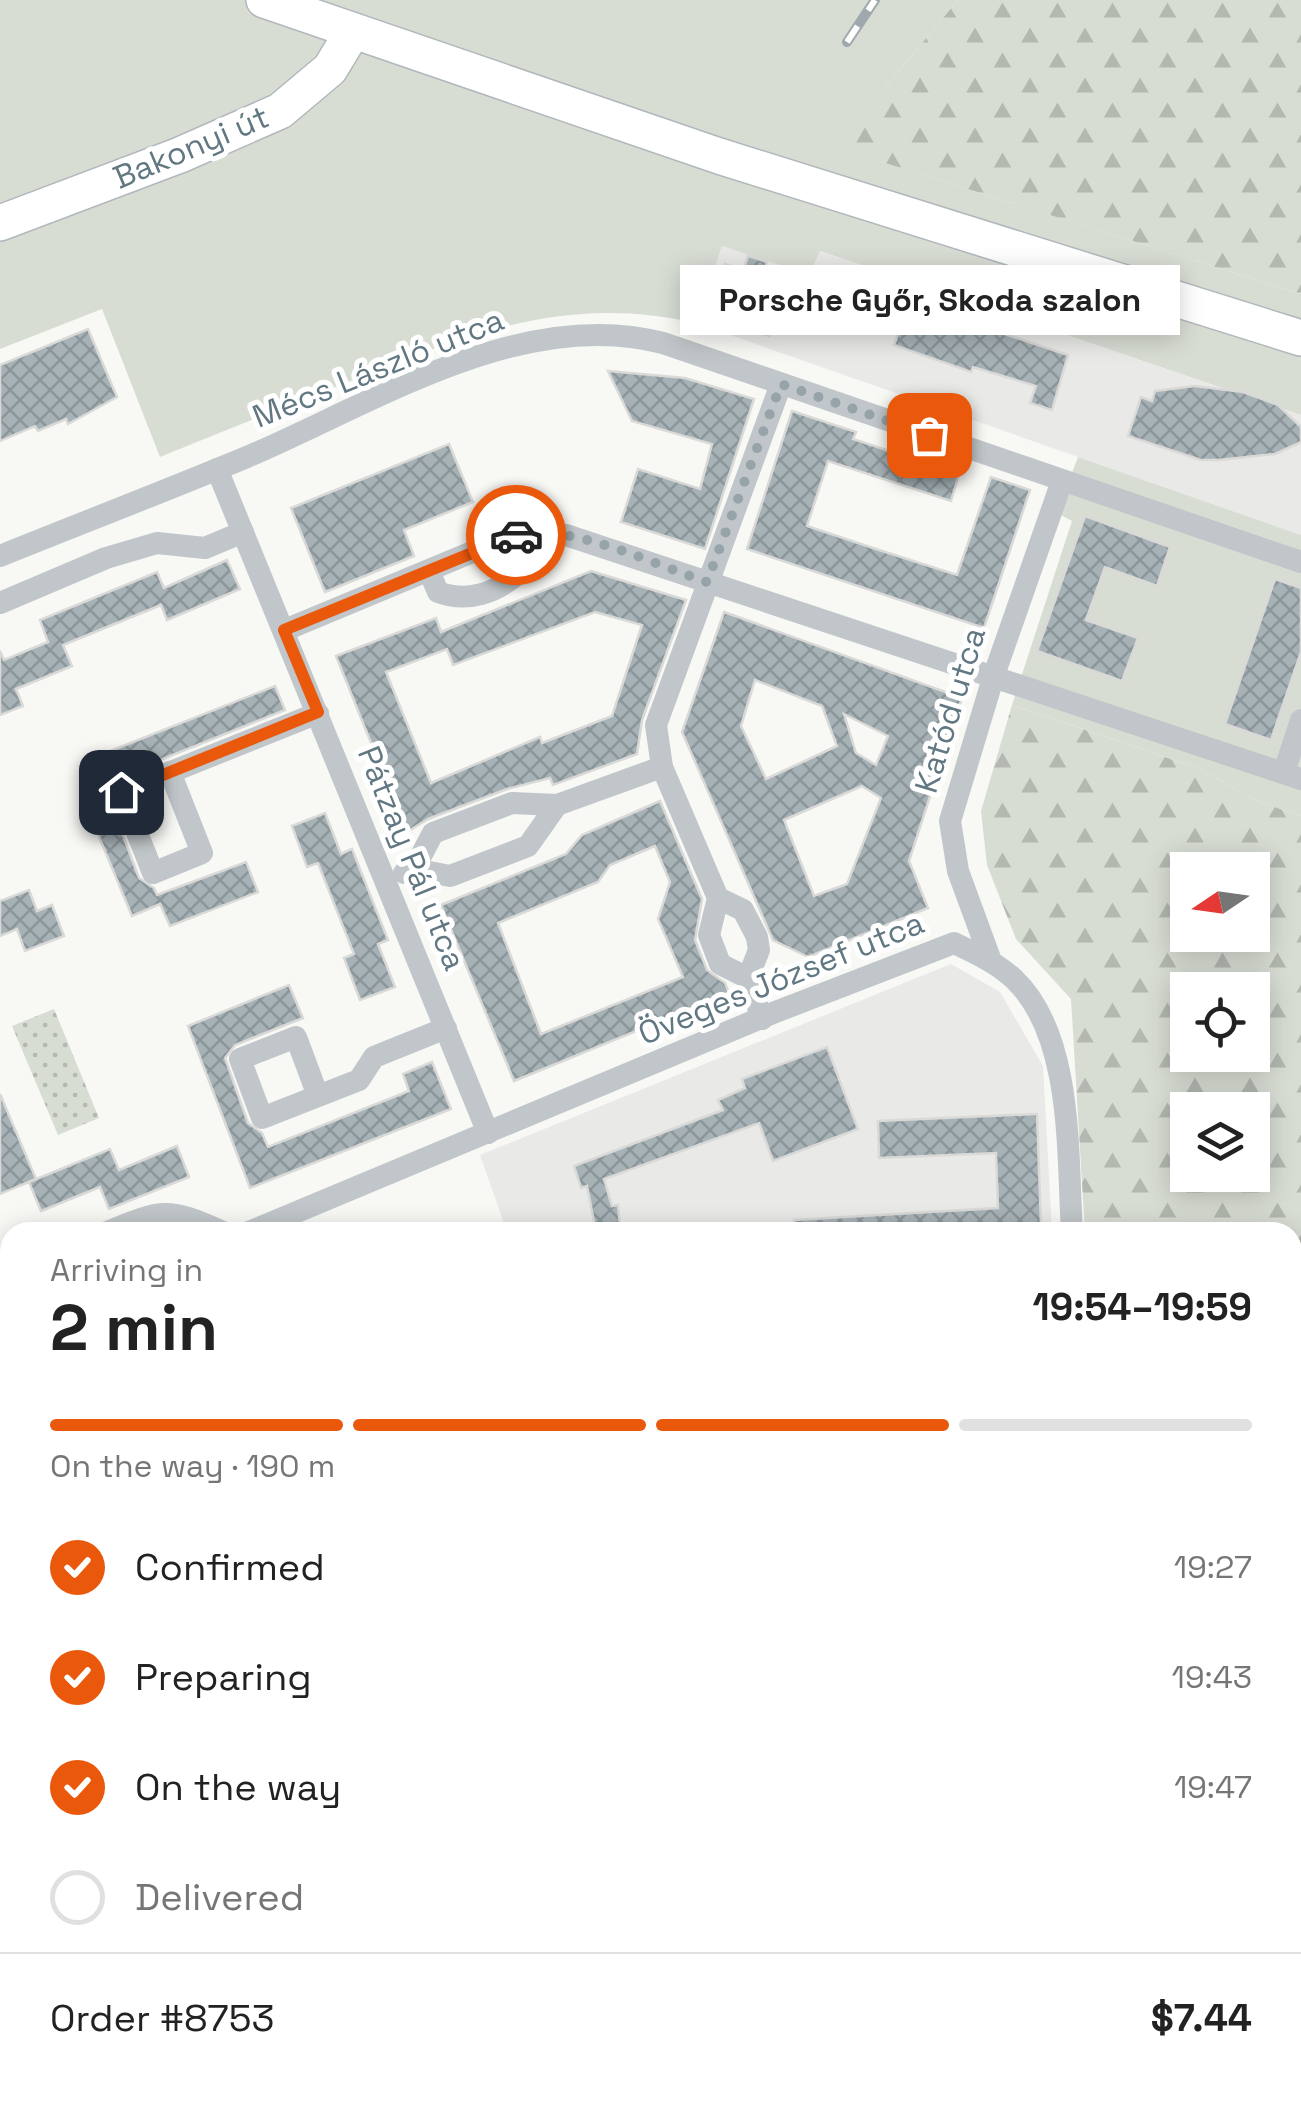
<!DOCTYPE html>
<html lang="en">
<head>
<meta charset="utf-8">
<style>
  :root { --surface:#fff; --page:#f2f2f2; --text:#222; --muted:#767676; --line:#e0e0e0; --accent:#ea580c }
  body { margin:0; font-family:"Space Grotesk",sans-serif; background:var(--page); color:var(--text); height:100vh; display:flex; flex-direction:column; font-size:38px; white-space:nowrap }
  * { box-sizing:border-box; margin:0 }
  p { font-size:32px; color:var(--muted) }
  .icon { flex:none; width:55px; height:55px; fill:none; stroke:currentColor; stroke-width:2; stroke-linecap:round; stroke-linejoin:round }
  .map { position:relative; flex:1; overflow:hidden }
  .panel { position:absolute; left:0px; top:1222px; width:1302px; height:882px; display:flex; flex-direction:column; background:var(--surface); border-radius:30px 30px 0 0; box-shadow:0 5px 25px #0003 }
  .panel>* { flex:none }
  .needle { width:65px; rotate:257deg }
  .buttons { position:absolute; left:1170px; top:852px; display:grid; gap:20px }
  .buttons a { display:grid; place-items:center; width:100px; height:100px; border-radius:0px; background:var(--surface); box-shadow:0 5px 25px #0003; font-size:50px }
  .pin { position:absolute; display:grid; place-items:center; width:85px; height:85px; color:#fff; margin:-42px; border-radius:20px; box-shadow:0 5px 15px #0006 }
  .courier { position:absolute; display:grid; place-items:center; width:100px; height:100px; margin:-50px; border:8px solid #ea580c; border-radius:50%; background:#fff; color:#222; box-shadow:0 2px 12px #0007 }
  .bubble { position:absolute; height:70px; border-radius:0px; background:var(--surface); box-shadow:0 5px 25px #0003; font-size:32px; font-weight:700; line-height:70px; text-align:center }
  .overview em { font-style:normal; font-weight:700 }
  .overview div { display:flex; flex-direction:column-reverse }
  .overview { display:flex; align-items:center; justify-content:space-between; height:170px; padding:0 50px }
  h1 { font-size:65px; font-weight:700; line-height:75px }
  .bar { display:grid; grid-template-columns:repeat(4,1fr); gap:15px 10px; align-content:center; height:120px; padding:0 50px }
  .bar i { height:12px; border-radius:8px; background:var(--line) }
  .bar .active { background:var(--accent) }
  .bar p { grid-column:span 4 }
  .line { display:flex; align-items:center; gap:25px; padding:0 50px; border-top:2px solid var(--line) }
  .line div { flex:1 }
  ol { padding:0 50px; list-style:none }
  li { display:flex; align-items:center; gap:30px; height:110px }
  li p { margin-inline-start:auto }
  li .icon { padding:10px; border-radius:50%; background:var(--accent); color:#fff; stroke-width:4 }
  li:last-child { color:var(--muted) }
  li i { width:55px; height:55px; border:5px solid var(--line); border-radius:50% }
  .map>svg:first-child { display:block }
</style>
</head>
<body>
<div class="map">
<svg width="1301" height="2103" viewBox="0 0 1301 2103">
  <defs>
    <pattern id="forest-firs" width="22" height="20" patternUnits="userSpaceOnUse" patternTransform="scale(2.5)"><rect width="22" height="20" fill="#d8ddd4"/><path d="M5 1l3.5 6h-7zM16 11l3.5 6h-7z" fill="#b3b8b1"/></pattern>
    <pattern id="park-dots" width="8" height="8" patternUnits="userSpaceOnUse" patternTransform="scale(2.5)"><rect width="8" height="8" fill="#d8ddd4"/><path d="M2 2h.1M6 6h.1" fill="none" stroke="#b3b8b1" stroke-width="1.8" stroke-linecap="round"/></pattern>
    <pattern id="building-cross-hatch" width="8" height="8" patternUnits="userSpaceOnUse" patternTransform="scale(2.5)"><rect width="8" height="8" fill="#a7b2b7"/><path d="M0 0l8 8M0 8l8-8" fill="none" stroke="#8b969a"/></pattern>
  </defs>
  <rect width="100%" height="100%" fill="#f8f8f5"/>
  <g fill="#e9e9e8">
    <polygon points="722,246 809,275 819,251 1301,415 1301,535 696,323"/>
    <polygon points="951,964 1000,992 1043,1066 1052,1232 507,1232 480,1155"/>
    <polygon points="0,1364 10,1387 10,1674 0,1678"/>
  </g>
  <g fill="#d8ddd4">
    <path d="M0 0H958L888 84 826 144 1301 294V415L820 251 809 275 722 246 696 323C568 294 475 332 358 378 292 404 226 430 160 457L102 309 0 349Z"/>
    <polygon points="1078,457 1301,535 1301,816 1257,801 1200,769 1012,705 1072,521 1057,513"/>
  </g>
  <g fill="url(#forest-firs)" fill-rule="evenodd">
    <polygon points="958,0 1301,0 1301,294 825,144 888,84"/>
    <path d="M1012 705 1200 769 1257 801 1301 816V2103H0V1842L10 1839V2095H1292V1232H1085L1071 999 1016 939 987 865 981 811ZM1188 870H1252V935H1188ZM1188 990H1252V1055H1188ZM1188 1110H1252V1175H1188Z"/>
  </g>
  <polygon fill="url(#park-dots)" points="54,1009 99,1118 58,1135 12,1026"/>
  <g fill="url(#building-cross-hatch)" stroke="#d9d9d7" stroke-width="2.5" fill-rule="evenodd">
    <polygon points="748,256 767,262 763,274 788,284 769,336 708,313 725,264 743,271"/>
    <polygon points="909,302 1068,355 1052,410 1030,403 1036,386 973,367 971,372 894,345"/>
    <polygon points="88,329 117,397 68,424 66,419 38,431 35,426 0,441 0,365"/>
    <polygon points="608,371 685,378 754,399 705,549 621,522 638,469 700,489 712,444 632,421"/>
    <polygon points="1195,386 1243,392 1278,405 1301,427 1301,442 1275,454 1218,460 1201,460 1128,436 1141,397 1152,401 1155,391"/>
    <polygon points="792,411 856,432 853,439 959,474 951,501 828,461 807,526 876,549 957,575 991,477 1030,490 984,628 747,549"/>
    <polygon points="449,444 473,502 404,530 414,556 325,592 291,508"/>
    <polygon points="1085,516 1170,547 1157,586 1105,567 1086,620 1138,638 1122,681 1037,651"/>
    <polygon points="227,560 240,589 167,620 161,605 63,645 72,666 16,689 23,706 0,715 0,651 4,660 48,642 40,620 157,572 164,588"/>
    <path d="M591 571 686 600 642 720 637 754 553 785 550 778 507 789 428 819 407 832 336 656 436 618 441 632ZM595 612 642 625 612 716 542 743 540 737 431 783 386 672 447 649 453 665Z"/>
    <polygon points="1275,579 1301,588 1301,652 1271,740 1225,724"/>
    <path d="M724 612 962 698 909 861 928 908 808 957 773 940 682 732ZM755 680 822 706 837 746 766 779 741 726ZM844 714 888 736 876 765 856 753ZM862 786 881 798 847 884 814 896 784 820Z"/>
    <polygon points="275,686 285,710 115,778 106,791 139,878 154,888 157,895 246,862 258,892 170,926 160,904 132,916 81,793 110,781 100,755"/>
    <path d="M660 801 702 899 695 940 707 970 725 983 729 993 514 1081 441 905 566 854 582 835ZM655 846 670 882 658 919 683 977 541 1034 498 923 598 882 610 865Z"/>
    <polygon points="325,813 341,854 352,849 388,940 378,944 395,987 360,1000 344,958 354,954 318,863 307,867 292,826"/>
    <polygon points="29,890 37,911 52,905 64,936 25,951 17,929 0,936 0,901"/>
    <polygon points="289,985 303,1018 235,1045 225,1058 248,1123 262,1133 268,1147 409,1091 403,1074 432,1062 451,1109 250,1188 188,1026"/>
    <polygon points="827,1047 858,1129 773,1161 759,1123 604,1179 612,1206 618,1205 620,1226 613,1226 613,1232 596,1232 587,1186 581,1188 574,1166 723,1110 718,1100 745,1088 742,1079"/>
    <polygon points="0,1094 36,1179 0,1194"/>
    <polygon points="1037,1114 1041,1225 1028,1225 1029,1232 794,1232 794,1220 998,1208 996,1153 879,1158 878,1121"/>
    <polygon points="177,1146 189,1177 109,1209 100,1187 41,1211 29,1182 110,1149 119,1170"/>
  </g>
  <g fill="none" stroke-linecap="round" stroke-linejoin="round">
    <defs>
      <g id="primary">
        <polyline points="264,0 719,156 1301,338"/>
        <polyline points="0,223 180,155 280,111 330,69 353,31"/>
      </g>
    </defs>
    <use href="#primary" stroke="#b1b8bc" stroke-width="38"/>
    <g stroke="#c0c6c9" stroke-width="22">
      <polyline points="217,469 488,1133"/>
      <path d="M0 556C82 523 165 491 247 457 374 403 522 306 663 343L1301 562"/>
      <path d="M429 571 438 592C468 603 497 593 521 571L524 561 518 534"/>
      <polyline points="0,603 106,558 157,543 205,548 243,532"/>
      <polyline points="285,630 506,538 532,531 566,535 1301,779"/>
      <polyline points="170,772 202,853 153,873 121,792 318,713"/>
      <polyline points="1284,772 1301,720"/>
      <polyline points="414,869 433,833 512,803 557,805 662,767"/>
      <polyline points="404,873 414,869 450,876 528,846 557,805"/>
      <polyline points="718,898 743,910 757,937 759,950 748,978 762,1019"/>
      <polyline points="991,961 958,871 950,821 994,675 1062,481"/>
      <polyline points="748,978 720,964 709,935 718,898 662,767 656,725 781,384"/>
      <polyline points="318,1096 296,1037 240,1059 262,1118 359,1080 374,1057 446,1028"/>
      <path d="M107 1232C163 1209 167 1207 223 1232"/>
      <path d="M249 1232 773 1013 954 943C975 953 997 963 1014 979 1074 1036 1067 1156 1072 1232"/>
      <polyline points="0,1270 10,1271"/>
    </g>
    <use href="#primary" stroke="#fff" stroke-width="35"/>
    <defs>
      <polyline id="rail" points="847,42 875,0"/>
    </defs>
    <use href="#rail" stroke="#9fa9ad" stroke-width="10"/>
    <use href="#rail" stroke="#fff" stroke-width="6" stroke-dasharray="19" stroke-linecap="butt"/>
  </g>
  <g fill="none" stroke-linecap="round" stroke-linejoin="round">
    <path stroke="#96a4aa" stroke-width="10" stroke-dasharray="0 18" d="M516 535C569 522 655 565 707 582L781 384 929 435"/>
    <polyline stroke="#ea580c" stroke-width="12" points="121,792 318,712 284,630 516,535"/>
  </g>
  <g text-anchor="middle" stroke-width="10" stroke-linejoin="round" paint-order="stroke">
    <g font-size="32" fill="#617781" stroke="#fff">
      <text transform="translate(191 147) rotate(-23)" y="11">Bakonyi út</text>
      <text transform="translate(378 368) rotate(-22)" y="11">Mécs László utca</text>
      <text transform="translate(950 710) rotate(-73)" y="11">Katód utca</text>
      <text transform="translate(412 858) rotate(68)" y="11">Pátzay Pál utca</text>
      <text transform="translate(781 978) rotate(-22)" y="11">Öveges József utca</text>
    </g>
  </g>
</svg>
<div class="buttons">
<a><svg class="needle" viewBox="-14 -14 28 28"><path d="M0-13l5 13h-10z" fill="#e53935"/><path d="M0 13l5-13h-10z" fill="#767676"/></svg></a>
<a><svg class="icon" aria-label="locate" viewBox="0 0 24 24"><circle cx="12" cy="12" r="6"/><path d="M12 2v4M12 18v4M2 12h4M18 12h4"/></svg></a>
<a><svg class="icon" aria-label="layers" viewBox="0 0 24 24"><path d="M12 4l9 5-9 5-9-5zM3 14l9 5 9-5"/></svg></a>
</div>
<div class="pin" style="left:929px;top:435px;background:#ea580c"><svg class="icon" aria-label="bag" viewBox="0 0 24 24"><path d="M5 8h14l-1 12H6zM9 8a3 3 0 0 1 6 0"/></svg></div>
<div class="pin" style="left:121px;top:792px;background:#1f2937"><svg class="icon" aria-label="home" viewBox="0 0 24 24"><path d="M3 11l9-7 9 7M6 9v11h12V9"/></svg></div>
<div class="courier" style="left:516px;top:535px"><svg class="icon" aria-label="car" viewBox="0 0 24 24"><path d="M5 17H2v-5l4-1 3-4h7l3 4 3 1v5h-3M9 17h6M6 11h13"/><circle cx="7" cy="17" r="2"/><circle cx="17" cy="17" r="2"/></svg></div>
<div class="bubble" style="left:680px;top:265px;width:500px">Porsche Győr, Skoda szalon</div>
<section class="panel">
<div class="overview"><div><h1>2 min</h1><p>Arriving in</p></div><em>19:54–19:59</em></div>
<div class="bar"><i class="active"></i><i class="active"></i><i class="active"></i><i></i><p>On the way · 190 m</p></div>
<ol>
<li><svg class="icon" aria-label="check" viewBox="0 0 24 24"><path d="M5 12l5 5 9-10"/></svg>Confirmed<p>19:27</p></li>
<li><svg class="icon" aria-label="check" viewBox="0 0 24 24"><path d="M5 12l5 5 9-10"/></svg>Preparing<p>19:43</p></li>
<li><svg class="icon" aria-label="check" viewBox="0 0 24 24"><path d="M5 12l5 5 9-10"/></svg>On the way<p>19:47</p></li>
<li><i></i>Delivered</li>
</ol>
<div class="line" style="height:130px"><div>Order #8753</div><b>$7.44</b></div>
</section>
</div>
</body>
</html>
